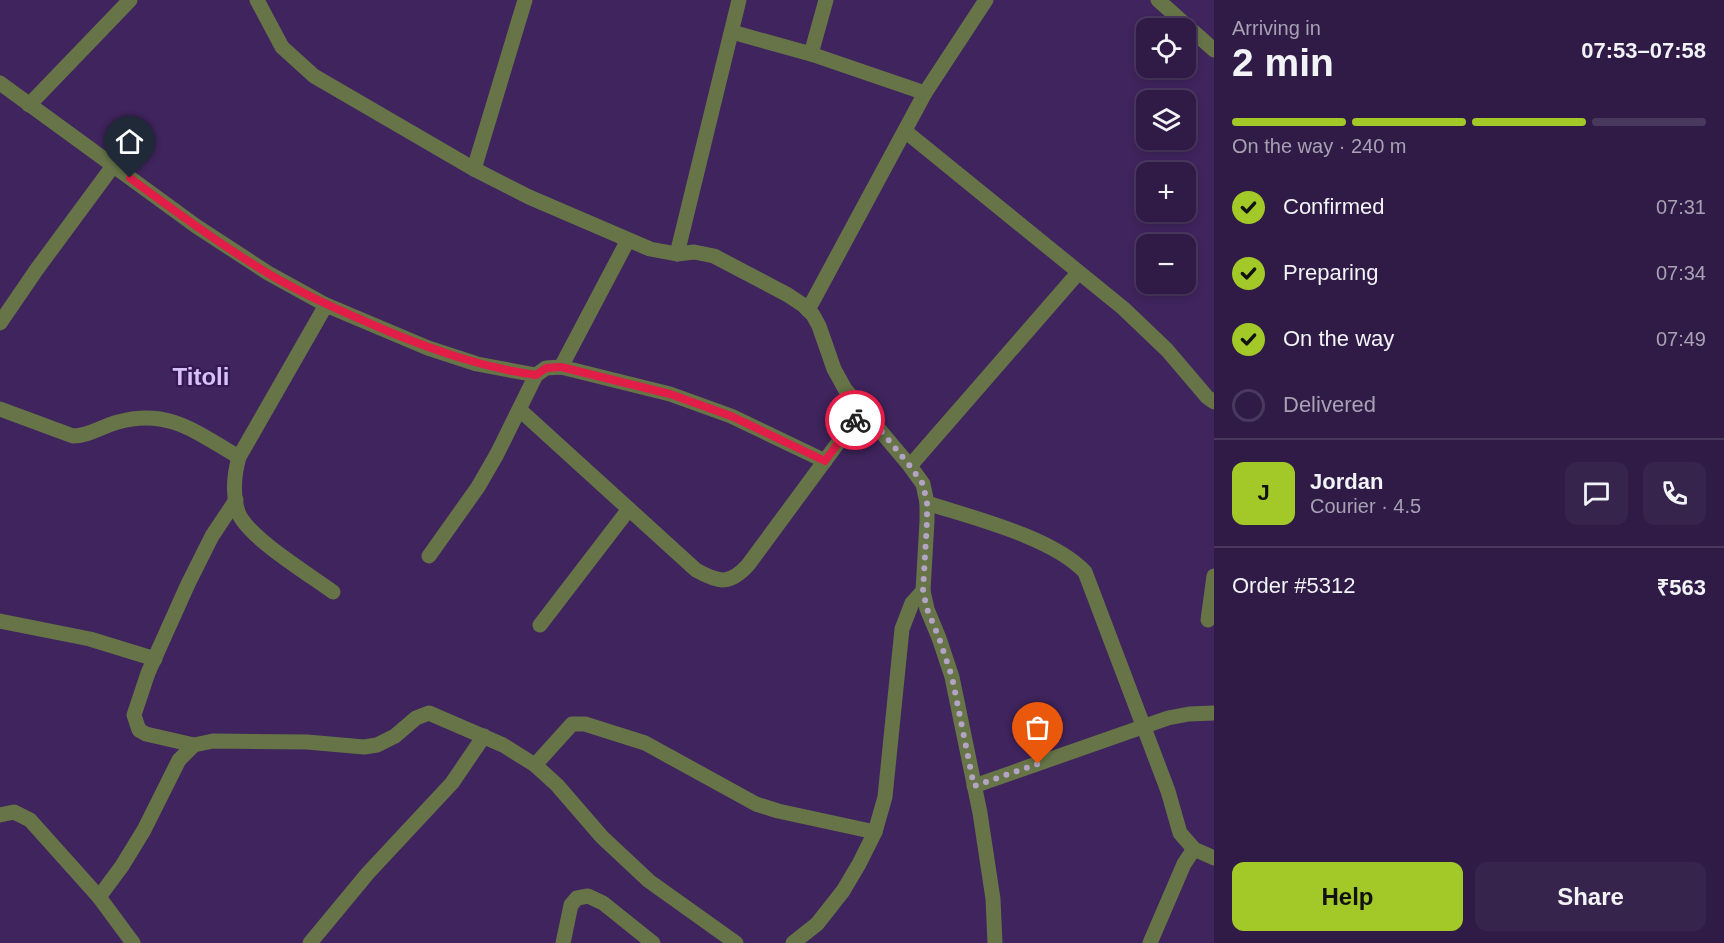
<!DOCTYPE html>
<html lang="en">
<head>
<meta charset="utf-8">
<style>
  :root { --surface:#2f1b46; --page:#37244d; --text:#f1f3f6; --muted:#a7a1b3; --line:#4a395f; --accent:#a2c928 }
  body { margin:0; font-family:Helvetica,sans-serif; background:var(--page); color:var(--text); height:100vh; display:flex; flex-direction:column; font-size:22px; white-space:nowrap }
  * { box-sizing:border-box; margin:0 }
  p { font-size:20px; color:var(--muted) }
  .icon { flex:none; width:33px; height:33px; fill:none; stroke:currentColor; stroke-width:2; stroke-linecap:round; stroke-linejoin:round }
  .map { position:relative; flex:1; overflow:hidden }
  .sheet { display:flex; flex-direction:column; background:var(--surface); width:510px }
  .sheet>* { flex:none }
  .fabs { position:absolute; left:1136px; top:18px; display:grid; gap:12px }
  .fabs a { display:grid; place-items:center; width:60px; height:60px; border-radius:12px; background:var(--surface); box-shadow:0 3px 9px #0003,0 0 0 2px var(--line); font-size:30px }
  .pin { position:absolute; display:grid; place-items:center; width:51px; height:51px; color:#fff; margin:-62px -26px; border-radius:50% 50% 50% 0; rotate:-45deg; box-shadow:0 0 6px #0007 }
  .pin .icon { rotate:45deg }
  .courier { position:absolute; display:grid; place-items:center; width:60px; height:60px; margin:-30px; border:4px solid #e11d48; border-radius:50%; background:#fff; color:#222; box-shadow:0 2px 8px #0007 }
  .overview em { font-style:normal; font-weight:800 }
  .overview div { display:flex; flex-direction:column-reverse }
  .overview { display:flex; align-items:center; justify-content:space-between; height:102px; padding:0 18px }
  h1 { font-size:39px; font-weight:800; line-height:45px }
  .bar { display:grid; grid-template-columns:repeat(4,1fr); gap:9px 6px; align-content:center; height:72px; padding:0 18px }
  .bar i { height:8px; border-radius:4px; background:var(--line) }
  .bar .selected { background:var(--accent) }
  .bar p { grid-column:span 4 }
  .line { display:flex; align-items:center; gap:15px; padding:0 18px; border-top:2px solid var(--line) }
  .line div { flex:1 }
  .round { display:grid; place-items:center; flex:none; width:63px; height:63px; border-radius:12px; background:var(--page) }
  ol { padding:0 18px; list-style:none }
  li { display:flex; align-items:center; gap:18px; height:66px }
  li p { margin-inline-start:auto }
  li .icon { padding:6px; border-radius:50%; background:var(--accent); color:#111; stroke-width:4 }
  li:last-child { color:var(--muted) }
  li i { width:33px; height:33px; border:3px solid var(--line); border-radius:50% }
  .cta { display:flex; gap:12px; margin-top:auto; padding:12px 18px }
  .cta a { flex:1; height:69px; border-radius:12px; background:var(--accent); color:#111; font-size:24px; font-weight:800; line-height:69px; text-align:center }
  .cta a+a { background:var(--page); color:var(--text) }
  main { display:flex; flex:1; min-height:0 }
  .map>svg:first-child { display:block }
</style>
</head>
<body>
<main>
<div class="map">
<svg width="1214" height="943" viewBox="0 0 1214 943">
  <rect width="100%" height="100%" fill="#3f245d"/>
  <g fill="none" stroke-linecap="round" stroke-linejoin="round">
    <g stroke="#667447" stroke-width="15">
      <polyline points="257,0 282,47 314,76 474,169 529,197 650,249 677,254 694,252 714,256 788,295 803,305 813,315 819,326 834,369 845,389 910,466 923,484 927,503 927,521 923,591 927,609 939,638 952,677 980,813 993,899 995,943"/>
      <polyline points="1158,0 1214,50"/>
      <polyline points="732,32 811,54 925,93"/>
      <polyline points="811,54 826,0"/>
      <polyline points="0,83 196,226 268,273 326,305 428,348 477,364 536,375"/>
      <polyline points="29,105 130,0"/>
      <polyline points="905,131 1123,308 1167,350 1207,397 1214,402"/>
      <polyline points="474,169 525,0"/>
      <polyline points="677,254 739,0"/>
      <path d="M326 305 239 457C234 475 232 493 238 512 247 537 310 575 333 592"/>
      <polyline points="808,310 925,93 986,0"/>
      <polyline points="0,323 37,269 113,166"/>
      <polyline points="561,367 628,240"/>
      <path d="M0 409 73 436C90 436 102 426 118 422 169 408 197 433 239 457"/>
      <path d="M520 410 696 570C719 583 730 585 748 565L863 409"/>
      <polyline points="910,466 1078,273"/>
      <path d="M927 503C973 518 1052 537 1085 572L1168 791 1180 833 1194 849 1214 858"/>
      <polyline points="429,556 478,487 497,454 536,375 546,368 561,367 670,394 731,416 825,461"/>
      <polyline points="1208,620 1214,576"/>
      <polyline points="0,621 90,639 155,659"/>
      <polyline points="540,625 629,509"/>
      <polyline points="194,745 146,734 139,730 134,715 148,673 188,584 212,536 236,500"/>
      <polyline points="535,765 572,724 585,724 645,743 756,804 778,811 875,832"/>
      <polyline points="974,786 1168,718 1189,714 1214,713"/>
      <polyline points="0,815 14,812 30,820 99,897 133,943"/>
      <polyline points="99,897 122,866 144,830 179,760 194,745 213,741 307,742 364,747 377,745 395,736 416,718 429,713 503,745 535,765 557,785 602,837 649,881 736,943"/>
      <polyline points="310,943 368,873 452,783 484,736"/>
      <polyline points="563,943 571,905 577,898 588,896 603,903 653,943"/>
      <polyline points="793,943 817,924 843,891 859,864 875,832 885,797 902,629 912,603 923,591"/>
      <polyline points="1150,943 1184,864 1194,849"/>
    </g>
  </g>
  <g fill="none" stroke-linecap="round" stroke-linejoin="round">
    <polyline stroke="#b3a4c6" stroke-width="6" stroke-dasharray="0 10.8" points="855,420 863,409 910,466 923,484 927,503 927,521 923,591 927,609 939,638 952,677 974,786 1038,764"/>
    <path stroke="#e11d48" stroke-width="8" d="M130 178C175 211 221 245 269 274 308 297 350 315 392 333 439 352 485 368 536 375L546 368 561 367 670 394 731 416 825 461 855 420"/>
  </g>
  <g text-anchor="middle" stroke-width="4.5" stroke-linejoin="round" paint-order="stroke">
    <g font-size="24" font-weight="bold" fill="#d7c1f9" stroke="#351952">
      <text x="201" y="385">Titoli</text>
    </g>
  </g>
</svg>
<div class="fabs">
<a><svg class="icon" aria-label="locate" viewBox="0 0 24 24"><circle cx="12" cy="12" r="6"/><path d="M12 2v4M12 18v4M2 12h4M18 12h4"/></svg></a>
<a><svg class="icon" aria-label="layers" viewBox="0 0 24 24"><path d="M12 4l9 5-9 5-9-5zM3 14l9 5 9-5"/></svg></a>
<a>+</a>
<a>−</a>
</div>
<div class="pin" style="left:1038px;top:764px;background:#ea580c"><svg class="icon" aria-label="bag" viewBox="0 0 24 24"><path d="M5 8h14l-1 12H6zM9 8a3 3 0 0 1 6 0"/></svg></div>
<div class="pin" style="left:130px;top:178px;background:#1f2937"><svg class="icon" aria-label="home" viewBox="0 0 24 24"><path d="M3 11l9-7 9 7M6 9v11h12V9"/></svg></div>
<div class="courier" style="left:855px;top:420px"><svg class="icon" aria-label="bike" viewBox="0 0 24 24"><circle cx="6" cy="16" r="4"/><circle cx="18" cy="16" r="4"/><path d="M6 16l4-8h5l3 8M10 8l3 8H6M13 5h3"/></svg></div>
</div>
<section class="sheet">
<div class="overview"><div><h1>2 min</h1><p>Arriving in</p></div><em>07:53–07:58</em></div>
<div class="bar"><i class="selected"></i><i class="selected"></i><i class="selected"></i><i></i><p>On the way · 240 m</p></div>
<ol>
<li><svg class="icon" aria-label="check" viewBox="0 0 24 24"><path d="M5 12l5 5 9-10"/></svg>Confirmed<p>07:31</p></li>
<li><svg class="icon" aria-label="check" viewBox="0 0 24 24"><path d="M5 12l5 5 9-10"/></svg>Preparing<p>07:34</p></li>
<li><svg class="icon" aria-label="check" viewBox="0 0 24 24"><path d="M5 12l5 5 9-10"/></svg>On the way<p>07:49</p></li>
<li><i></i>Delivered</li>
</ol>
<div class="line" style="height:108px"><b class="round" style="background:var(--accent);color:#111">J</b><div><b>Jordan</b><p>Courier · 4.5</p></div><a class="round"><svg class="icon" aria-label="chat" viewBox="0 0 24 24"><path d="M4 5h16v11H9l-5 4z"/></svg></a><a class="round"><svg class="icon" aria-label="phone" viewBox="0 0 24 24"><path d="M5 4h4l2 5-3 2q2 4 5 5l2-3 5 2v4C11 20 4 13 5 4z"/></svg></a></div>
<div class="line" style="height:78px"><div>Order #5312</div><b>₹563</b></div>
<div class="cta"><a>Help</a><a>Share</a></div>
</section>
</main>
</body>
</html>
